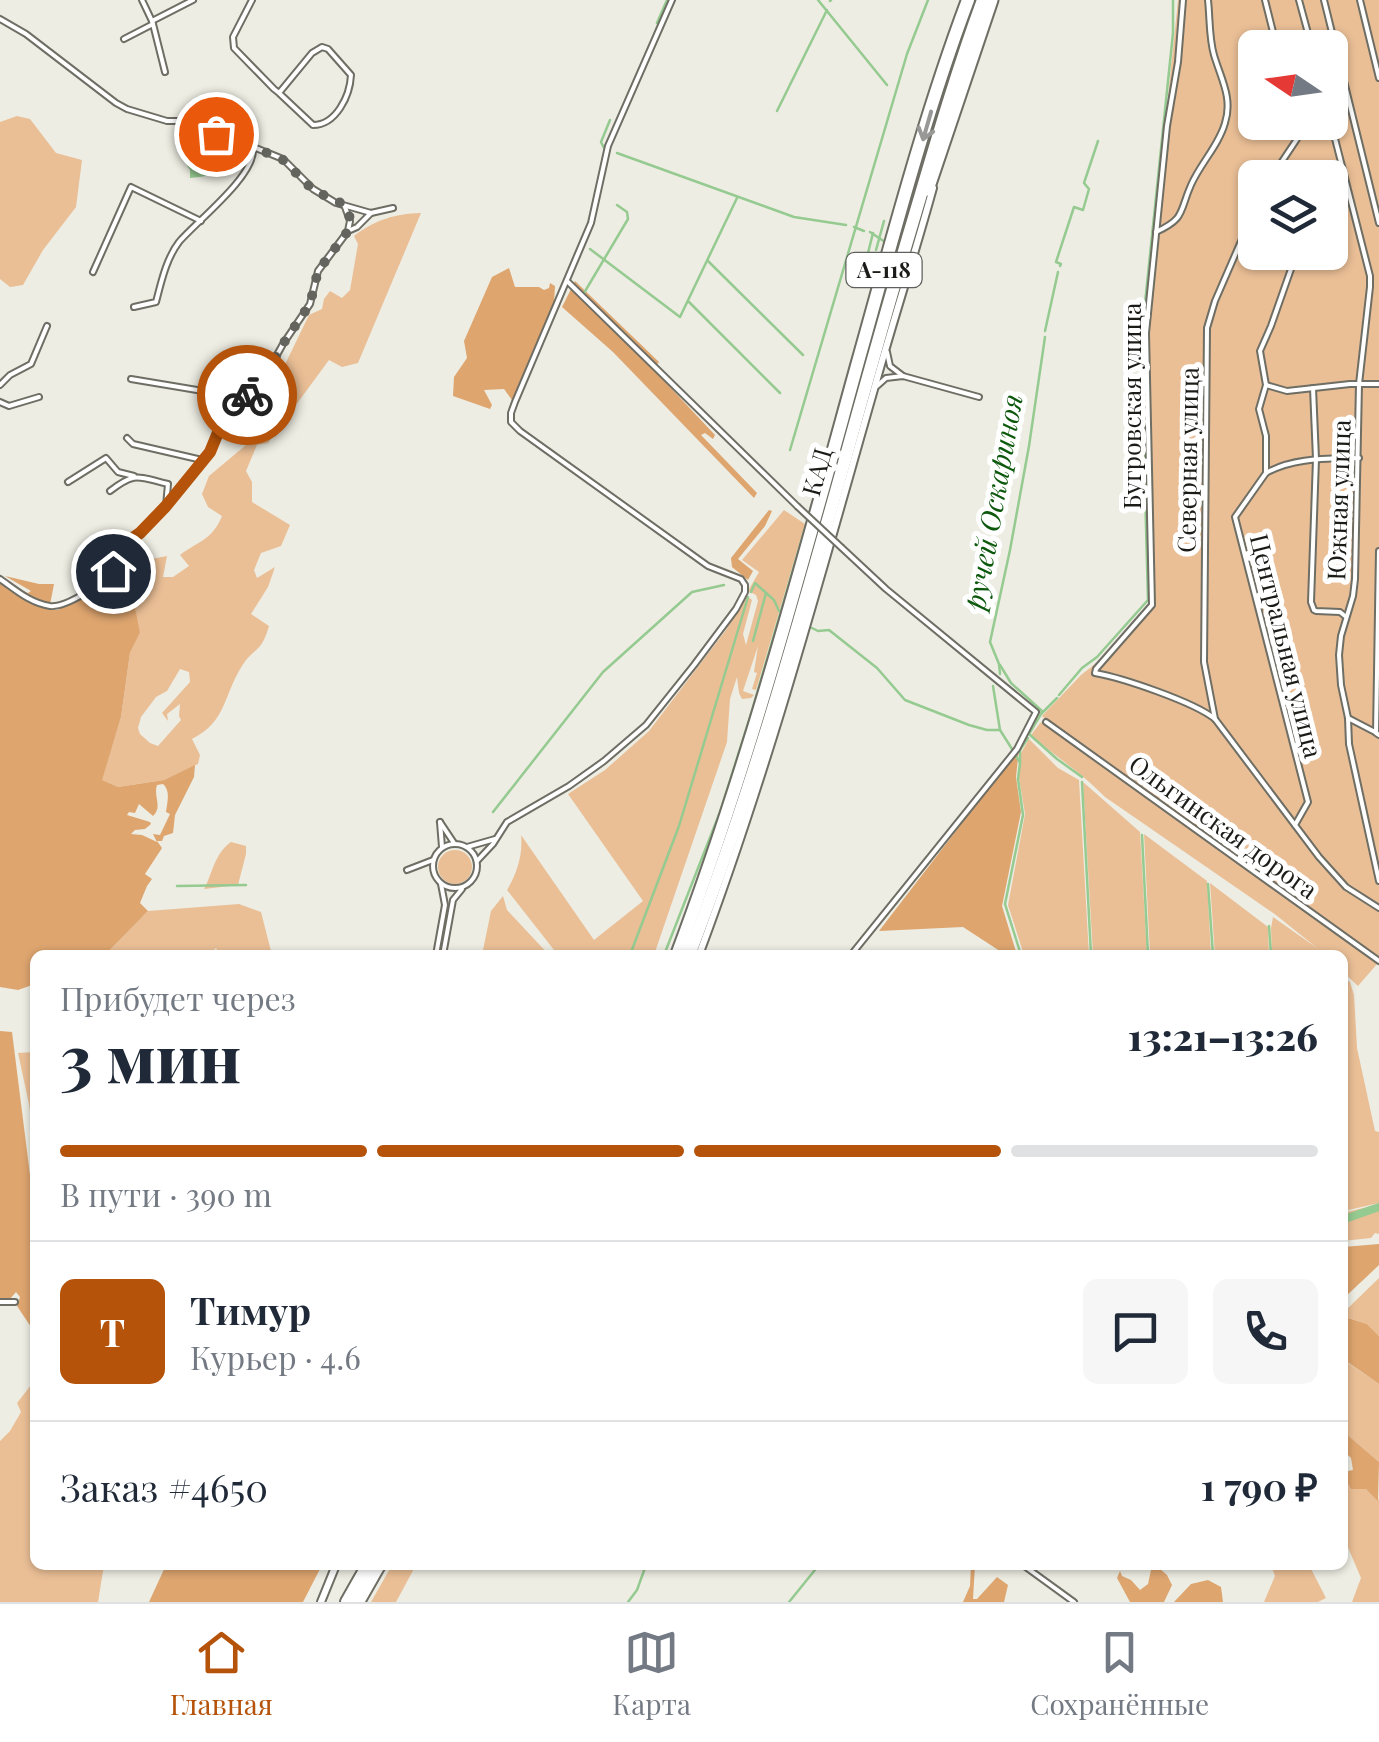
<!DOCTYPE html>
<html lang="ru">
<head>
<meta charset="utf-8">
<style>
  :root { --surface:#fff; --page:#f6f6f7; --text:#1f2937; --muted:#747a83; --line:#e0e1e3; --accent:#b45309 }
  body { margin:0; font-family:"Playfair Display",serif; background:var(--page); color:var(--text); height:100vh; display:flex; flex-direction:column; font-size:38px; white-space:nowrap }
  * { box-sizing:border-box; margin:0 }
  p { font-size:32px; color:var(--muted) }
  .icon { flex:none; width:55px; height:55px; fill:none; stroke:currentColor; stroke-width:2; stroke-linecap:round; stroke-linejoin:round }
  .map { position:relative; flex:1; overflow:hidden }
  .panel { position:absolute; left:30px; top:950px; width:1318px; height:620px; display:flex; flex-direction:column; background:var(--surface); border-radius:15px; box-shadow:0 2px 8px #0004 }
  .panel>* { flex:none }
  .needle { width:65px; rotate:283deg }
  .fabs { position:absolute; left:1238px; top:30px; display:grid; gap:20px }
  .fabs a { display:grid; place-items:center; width:110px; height:110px; border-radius:15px; background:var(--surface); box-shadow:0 2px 8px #0004; font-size:50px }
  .pin { position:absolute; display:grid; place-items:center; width:85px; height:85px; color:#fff; margin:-42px; border:5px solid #fff; border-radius:50%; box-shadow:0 2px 10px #0007 }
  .courier { position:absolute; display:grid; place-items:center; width:100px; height:100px; margin:-50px; border:8px solid #b45309; border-radius:50%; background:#fff; color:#222; box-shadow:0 2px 12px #0007 }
  .overview em { font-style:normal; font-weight:800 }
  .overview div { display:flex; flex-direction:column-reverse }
  .overview { display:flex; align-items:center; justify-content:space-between; height:170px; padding:0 30px }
  h1 { font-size:65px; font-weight:800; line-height:75px }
  .bar { display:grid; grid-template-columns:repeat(4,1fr); gap:15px 10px; align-content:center; height:120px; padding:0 30px }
  .bar i { height:12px; border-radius:8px; background:var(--line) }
  .bar .current { background:var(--accent) }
  .bar p { grid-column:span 4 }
  .line { display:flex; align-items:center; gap:25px; padding:0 30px; border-top:2px solid var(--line) }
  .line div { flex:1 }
  .round { display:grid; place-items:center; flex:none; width:105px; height:105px; border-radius:15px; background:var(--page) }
  .dock { display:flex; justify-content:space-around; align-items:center; height:140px; border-top:2px solid var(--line); background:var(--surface); font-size:28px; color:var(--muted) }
  .dock a { display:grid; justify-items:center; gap:5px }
  .dock .current { color:var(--accent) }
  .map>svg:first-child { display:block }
</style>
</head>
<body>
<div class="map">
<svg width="1379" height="1602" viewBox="0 0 1379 1602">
  <rect width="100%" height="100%" fill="#edede3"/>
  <g fill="#eabf96" fill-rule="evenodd">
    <path d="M1178 0H1379V964H1377L1358 986 1343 972 1342 955H1272L1271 928 1273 917 1317 948 1276 915 1105 797C1083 774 1056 757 1031 735L1040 723 1047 721 1042 716 1081 675 1100 660 1150 604 1143 341ZM1255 48H1330V122H1255ZM1255 178H1330V252H1255Z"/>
    <polygon points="17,116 30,119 56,153 82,160 76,207 43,250 23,285 10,287 0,279 0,122"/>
    <path d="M421 213 358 363 342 367 329 360 268 443 257 445 246 471 252 482V502L290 525 281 546 261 553 254 570 257 578 275 567 268 587 251 614 269 626C261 654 254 647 242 666 223 696 227 721 192 739L200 755 198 764 164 780 118 787 101 780 121 717 130 653 140 633 89 592 131 563 167 556 163 577H173L189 566 180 555C200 540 212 540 222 516L208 507 202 494 209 476 246 445 309 315 322 309 324 299 330 291 342 298 350 290 358 244 354 236C375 220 394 214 421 213ZM180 669 189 672 190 682 162 713 168 721 167 714 180 704 179 716 181 720 158 746 150 743 140 734 138 728 141 717 156 697 167 691Z"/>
    <path d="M784 510 805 524 756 690 752 689 757 673 754 672 758 646 743 691 754 695 751 698 742 699 739 693 737 677 730 699 727 742 654 955H558L507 890C517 873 523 855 521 835L594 940 643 901 568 794 605 770 649 731 726 630 746 595 752 600 743 634 746 645 758 601 756 595 748 591 759 572 742 560Z"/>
    <polygon points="1029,739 1058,768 1079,780 1089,955 1024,955 1008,905 1025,814 1019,778 1021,753"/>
    <polygon points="1083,782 1140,832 1147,955 1093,955"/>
    <polygon points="1144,834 1207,881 1211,955 1150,955"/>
    <path d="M231 842 246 846V854L238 885 204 889C213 873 214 854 231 842Z"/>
    <circle cx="455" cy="867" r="17"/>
    <polygon points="1210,883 1268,927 1269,955 1215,955"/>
    <polygon points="503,896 507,910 549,955 482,955 491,911"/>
    <polygon points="239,904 261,912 272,955 220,955 216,948 209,955 105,955 148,911"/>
    <polygon points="1342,975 1350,982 1354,995 1357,1048 1375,1131 1379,1132 1379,1203 1344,1211"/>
    <polygon points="35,1052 35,1152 29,1104 18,1053"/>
    <polygon points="1379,1204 1379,1234 1375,1233 1371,1238 1343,1241 1343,1213"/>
    <polygon points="1379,1278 1379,1336 1367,1324 1343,1316 1343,1313"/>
    <polygon points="1342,1359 1379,1384 1379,1462 1343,1431"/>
    <polygon points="35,1380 35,1565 104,1565 98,1602 0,1602 0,1441 10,1431 21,1412 17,1403"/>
    <polygon points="1342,1477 1351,1489 1366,1489 1379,1500 1379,1602 1352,1602 1361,1578 1347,1545 1343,1547"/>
    <polygon points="392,1565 416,1565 396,1602 371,1602"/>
    <polygon points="1271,1565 1312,1565 1310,1567 1326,1598 1318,1602 1264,1602 1275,1576"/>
  </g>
  <g fill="#dea56f" fill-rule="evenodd">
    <polygon points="509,268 515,287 539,287 544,290 549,288 550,283 555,286 554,303 512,400 504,389 484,390 492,405 490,409 453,396 454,377 467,358 464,341 492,277"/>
    <polygon points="575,281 659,362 653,369 715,435 713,439 705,433 701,435 757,493 754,498 613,352 562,307"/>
    <polygon points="769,510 772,511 765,526 738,559 753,571 748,580 732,567 731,558"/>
    <path d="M5 576 39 584H54L49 610H58L89 592 125 600 135 608 140 633 130 653 121 717 102 780 118 787 164 780 195 765 194 777 175 815 173 833 164 836 162 841H157L162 848 145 874 152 879 147 886 140 903 148 911 105 955H35V984L18 990 0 987V582L28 593 31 591ZM163 784C171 791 167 803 166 812L170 814 160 835 153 834 157 842 142 835 131 834 135 830 145 829 151 824 150 822 127 815 129 812 135 813 139 804 153 816C163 806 153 797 157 785Z"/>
    <polygon points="1019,749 1016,777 1021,812 1002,906 1017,955 1006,955 963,927 879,931"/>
    <polygon points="0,1031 12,1032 35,1215 35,1333 17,1306 20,1297 16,1292 10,1299 0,1300"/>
    <polygon points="1379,1244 1379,1265 1343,1299 1343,1247"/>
    <polygon points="1342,1316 1367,1324 1379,1336 1379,1384 1343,1359"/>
    <polygon points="1343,1431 1379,1462 1378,1501 1366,1489 1351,1489 1343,1477 1343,1463 1348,1471 1353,1470 1351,1458 1343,1450"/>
    <polygon points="166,1565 322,1565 303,1602 149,1602"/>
    <polygon points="971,1565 975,1565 973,1599 977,1599 997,1577 1008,1585 1004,1602 963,1602 970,1586"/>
    <polygon points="1160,1569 1167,1575 1172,1585 1164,1602 1130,1602 1117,1578 1120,1571 1122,1576 1131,1580 1140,1590 1148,1584 1151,1570"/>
    <polygon points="1208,1580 1221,1587 1223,1602 1174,1602 1191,1584"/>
  </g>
  <path fill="#95ca90" d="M218 155 223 162C218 176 201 177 190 178V170L186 164 189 162 199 167 206 168Z"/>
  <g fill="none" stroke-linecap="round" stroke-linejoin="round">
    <g stroke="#95ca90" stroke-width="2.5">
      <polyline points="818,0 887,85"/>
      <polyline points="830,1 831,0"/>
      <polyline points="657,23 667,0"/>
      <polyline points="777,111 827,10"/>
      <polyline points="604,148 601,142 610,120"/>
      <polyline points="617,153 794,217 846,225"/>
      <polyline points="854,227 864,231"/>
      <polyline points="870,232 885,242"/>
      <polyline points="590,249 680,317 737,198"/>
      <polyline points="876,250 884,221"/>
      <polyline points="708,261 803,355"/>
      <polyline points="1060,266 1061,264 1056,262 1074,207 1083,210 1089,189 1084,183 1098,141"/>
      <polyline points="863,273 873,233"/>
      <polyline points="584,293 628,219 627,212 617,205"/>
      <polyline points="689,302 780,393"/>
      <polyline points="1045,331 1058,272"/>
      <polyline points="790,450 907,54 928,0"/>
      <polyline points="751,592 755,583 774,600 779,611"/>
      <polyline points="812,628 818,631 829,630 877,668 905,700 969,725 987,730 1000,730"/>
      <polyline points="753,641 766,593"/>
      <polyline points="1000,665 1011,683 1042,711 1041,714 1057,698"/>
      <polyline points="1000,674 999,664 990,642 1010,550 1029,446 1045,337"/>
      <polyline points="993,686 1000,730 1012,749"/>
      <polyline points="1059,695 1082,668 1097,657 1148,600 1141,342 1173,33 1173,0"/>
      <polyline points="1041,714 1029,734 1057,759 1082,777"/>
      <polyline points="1016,756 1020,763 1020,750 1028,738"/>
      <polyline points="1020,763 1018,779 1023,815 1005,904 1021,955"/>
      <polyline points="1082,782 1091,955"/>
      <polyline points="493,812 603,672 692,592 724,585"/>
      <polyline points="1142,835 1148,955"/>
      <polyline points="1208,884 1213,955"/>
      <polyline points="177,886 246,885"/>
      <polyline points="1269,926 1271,955"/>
      <polyline points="630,955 679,826 748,597"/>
      <polyline points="664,955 720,812 751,714 824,463"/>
      <polyline points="628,1602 637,1590 646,1565"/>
      <polyline points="789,1602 819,1565"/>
    </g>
    <polyline stroke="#95ca90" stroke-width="8" points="1342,1220 1379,1207"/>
    <defs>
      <g id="minor">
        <polyline points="142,0 152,21"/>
        <path d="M252 0 233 37 234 48 274 89 279 93 313 125C336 125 350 96 351 75L328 49 322 47 312 53 279 93"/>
        <path d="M1183 0 1178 62 1167 126 1146 333 1152 605 1096 669 1095 673C1123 678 1194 702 1215 719L1319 857 1346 887 1379 908"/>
        <polyline points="1265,0 1277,48"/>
        <polyline points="1299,0 1312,48"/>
        <polyline points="1324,0 1379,223"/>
        <polyline points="1360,0 1379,78"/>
        <polyline points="0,19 26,34 116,103 127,109 167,121 197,121 216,135 241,142 283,159 313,189 336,203 371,213 393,208"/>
        <polyline points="153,24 165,72"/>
        <polyline points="124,39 153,24 152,21 193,0"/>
        <polyline points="1330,119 1370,276 1370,287 1359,384 1355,579 1353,596 1341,636 1339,655 1341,685 1348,718 1349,744 1379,881"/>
        <polyline points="1279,167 1303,172 1303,178"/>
        <polyline points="1271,178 1297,139 1294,122"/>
        <polyline points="345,207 350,221 348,231"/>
        <path d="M1156 232C1186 218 1179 212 1191 185 1200 164 1219 145 1225 123 1233 98 1221 79 1214 55 1209 38 1210 18 1208 0"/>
        <polyline points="93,272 131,187 201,221"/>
        <polyline points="568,282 797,506"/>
        <path d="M134 307 156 302C161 283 166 259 179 242 197 221 255 176 253 149"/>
        <polyline points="887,352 890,366 903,376"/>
        <polyline points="131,379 203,391 227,410"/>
        <polyline points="0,385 10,375 31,364 47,326"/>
        <polyline points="1266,385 1287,391 1350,384 1379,384"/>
        <polyline points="877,386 886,378 903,376 979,397"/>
        <polyline points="1313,388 1316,459 1311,602 1314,610 1316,611 1340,612 1345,616"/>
        <polyline points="0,402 9,406 39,397"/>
        <polyline points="127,438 133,444 202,460"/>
        <path d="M1266 473C1294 457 1328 459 1359 458"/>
        <polyline points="68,482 106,458 118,472 134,476"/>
        <path d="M110 491C136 471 138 477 168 484L166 506"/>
        <polyline points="842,548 886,589 1036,712 1017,749 851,955"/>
        <polyline points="1379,551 1376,733 1379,735"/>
        <path d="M0 579C16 590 30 603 50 606 66 608 104 583 114 570 119 564 119 555 120 547L140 533 161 512 209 451 228 408 262 382 283 344 310 304 318 271 348 231 357 227 371 213"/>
        <polyline points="1348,718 1375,732"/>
        <polyline points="1215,719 1204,662 1207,328 1215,301 1255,209"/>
        <polyline points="1046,722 1379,961"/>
        <polyline points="440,822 454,843"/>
        <polyline points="440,822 442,847"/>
        <polyline points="1295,825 1308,802 1235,517 1266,473 1266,436 1259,409 1266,385 1260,351 1271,326 1297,252"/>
        <circle cx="455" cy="866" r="22"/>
        <polyline points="467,847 495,839"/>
        <polyline points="477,861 493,844 507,822 569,786 604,761 646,725 694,665 736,609 745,592 745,585 741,579 708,566 520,431 511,422 511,413 515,402 591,223 608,146 672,0"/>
        <polyline points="407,870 433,860"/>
        <polyline points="436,955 445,905 441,884"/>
        <polyline points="443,955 453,900 462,889"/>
        <polyline points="0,1302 15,1302"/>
        <polyline points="1023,1565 1074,1602"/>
      </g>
      <g id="tertiary">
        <path d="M699 955C768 771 819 582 873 393 892 324 914 257 933 188"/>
        <polyline points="321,1602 336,1565"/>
      </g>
      <polyline id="trunk" points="928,190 992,0"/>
      <g id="motorway">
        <path d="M677 955C750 761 803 561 858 362 892 241 924 117 968 0"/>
        <path d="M689 955C780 719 838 473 910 231 933 154 955 76 983 0"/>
        <polyline points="347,1602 368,1565"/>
        <polyline points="358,1602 379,1565"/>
      </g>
    </defs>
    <use href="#minor" stroke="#6e6e65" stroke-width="8"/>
    <use href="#tertiary" stroke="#6e6e65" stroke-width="10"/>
    <use href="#trunk" stroke="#6e6e65" stroke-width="15"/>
    <use href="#motorway" stroke="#6e6e65" stroke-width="16"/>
    <use href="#minor" stroke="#fff" stroke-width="4"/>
    <use href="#tertiary" stroke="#fff" stroke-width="6"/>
    <use href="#trunk" stroke="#fff" stroke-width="11"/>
    <use href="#motorway" stroke="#fff" stroke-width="12"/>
    <defs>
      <polyline id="minor-bridge" points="797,506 842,548"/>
    </defs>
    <use href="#minor-bridge" stroke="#6e6e65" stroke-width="8" stroke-linecap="butt"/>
    <use href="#minor-bridge" stroke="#fff" stroke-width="4"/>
  </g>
  <defs><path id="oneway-shaft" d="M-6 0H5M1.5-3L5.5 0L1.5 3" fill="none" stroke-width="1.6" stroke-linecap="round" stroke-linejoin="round" transform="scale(2.5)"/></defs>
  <use stroke="#989897" href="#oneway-shaft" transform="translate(927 126) rotate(106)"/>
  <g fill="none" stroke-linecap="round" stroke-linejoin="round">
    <polyline stroke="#64645e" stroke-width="10" stroke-dasharray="0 18" points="216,134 242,142 283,160 313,190 345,205 350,218 348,231 318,271 310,304 283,344 262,382 247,395"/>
    <polyline stroke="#b45309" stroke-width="12" points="113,571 117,563 120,547 140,533 166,506 210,452 228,408 247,395"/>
  </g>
  <g text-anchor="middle" stroke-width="10" stroke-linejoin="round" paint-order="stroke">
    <rect fill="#fff" stroke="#5f5f5d" stroke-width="2.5" x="846.5" y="253" width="75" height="34" rx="8"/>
    <g font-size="22" font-weight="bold" fill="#1b1b17">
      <text x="884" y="278">А-118</text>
    </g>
    <g font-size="25" fill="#1b1b17" stroke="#fff">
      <text transform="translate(1132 406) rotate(-90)" y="9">Бугровская улица</text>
      <text transform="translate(1188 460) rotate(-89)" y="9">Северная улица</text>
      <text transform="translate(817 472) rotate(-74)" y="9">КАД</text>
      <text transform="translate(1339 500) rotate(-88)" y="9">Южная улица</text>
      <text transform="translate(1286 646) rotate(76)" y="9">Центральная улица</text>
      <text transform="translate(1223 827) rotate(36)" y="9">Ольгинская дорога</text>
    </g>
    <g font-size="28" font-style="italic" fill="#0c580c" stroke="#fff">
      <text transform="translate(994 502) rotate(-80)" y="10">ручей Оскариноя</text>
    </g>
  </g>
</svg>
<div class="fabs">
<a><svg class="needle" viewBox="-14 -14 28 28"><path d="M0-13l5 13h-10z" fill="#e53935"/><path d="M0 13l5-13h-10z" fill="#747a83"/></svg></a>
<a><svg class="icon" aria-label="layers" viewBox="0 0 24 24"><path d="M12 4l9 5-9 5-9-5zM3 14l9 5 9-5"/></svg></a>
</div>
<div class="pin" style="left:216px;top:134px;background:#ea580c"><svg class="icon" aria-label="bag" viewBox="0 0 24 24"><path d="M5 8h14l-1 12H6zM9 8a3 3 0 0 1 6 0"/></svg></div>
<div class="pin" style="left:113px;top:571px;background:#1f2937"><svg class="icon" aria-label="home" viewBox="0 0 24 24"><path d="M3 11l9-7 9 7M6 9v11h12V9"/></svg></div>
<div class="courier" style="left:247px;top:395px"><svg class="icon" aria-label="bike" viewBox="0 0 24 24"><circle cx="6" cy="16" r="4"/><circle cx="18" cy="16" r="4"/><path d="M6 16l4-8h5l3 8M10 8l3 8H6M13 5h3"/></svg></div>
<section class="panel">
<div class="overview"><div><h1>3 мин</h1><p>Прибудет через</p></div><em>13:21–13:26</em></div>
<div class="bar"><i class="current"></i><i class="current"></i><i class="current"></i><i></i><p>В пути · 390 m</p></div>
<div class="line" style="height:180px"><b class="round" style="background:var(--accent);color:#fff">Т</b><div><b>Тимур</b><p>Курьер · 4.6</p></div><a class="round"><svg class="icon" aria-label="chat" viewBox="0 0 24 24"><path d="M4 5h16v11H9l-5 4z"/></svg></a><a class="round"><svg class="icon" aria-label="phone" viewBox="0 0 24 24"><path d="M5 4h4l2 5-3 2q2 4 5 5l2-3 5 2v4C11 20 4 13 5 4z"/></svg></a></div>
<div class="line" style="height:130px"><div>Заказ #4650</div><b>1 790 ₽</b></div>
</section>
</div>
<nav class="dock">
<a class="current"><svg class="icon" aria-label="home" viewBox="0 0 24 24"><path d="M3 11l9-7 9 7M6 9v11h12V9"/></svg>Главная</a>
<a><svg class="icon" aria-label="map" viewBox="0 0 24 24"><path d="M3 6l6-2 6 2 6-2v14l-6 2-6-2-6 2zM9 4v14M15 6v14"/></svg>Карта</a>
<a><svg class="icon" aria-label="saved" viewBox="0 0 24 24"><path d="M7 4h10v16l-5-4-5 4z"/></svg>Сохранённые</a>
</nav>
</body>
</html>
